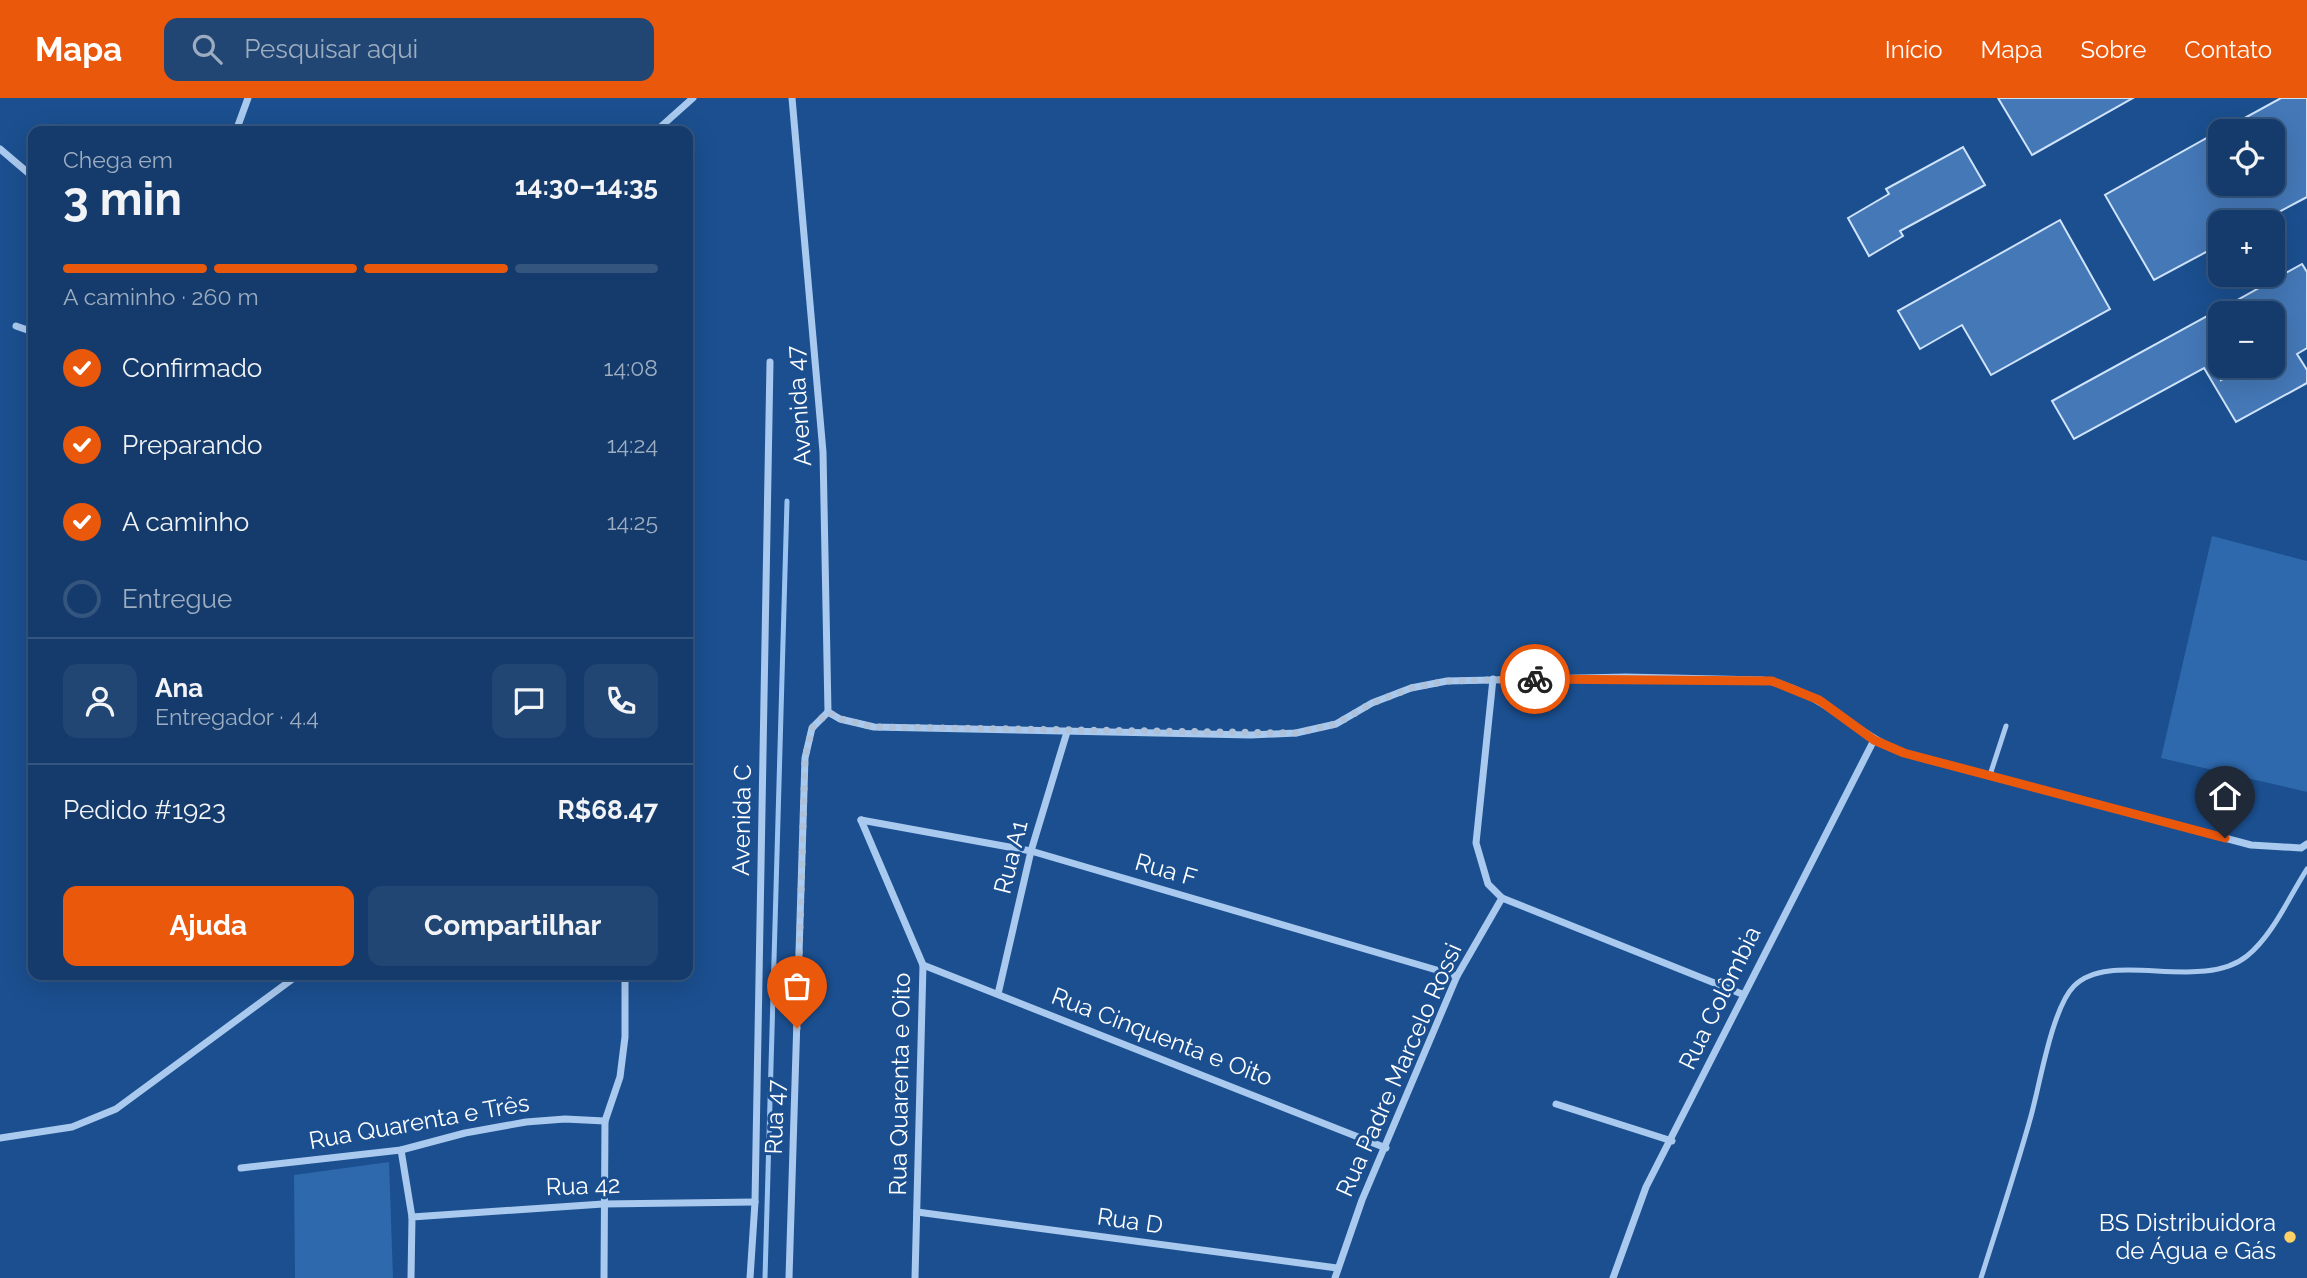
<!DOCTYPE html>
<html lang="pt">
<head>
<meta charset="utf-8">
<style>
  :root { --surface:#143b6b; --page:#214673; --text:#f1f3f6; --muted:#9dadc1; --line:#33557e; --accent:#ea580c }
  body { margin:0; font-family:Raleway,sans-serif; background:var(--page); color:var(--text); height:100vh; display:flex; flex-direction:column; font-size:26px; white-space:nowrap }
  * { box-sizing:border-box; margin:0 }
  p { font-size:23px; color:var(--muted) }
  .icon { flex:none; width:38px; height:38px; fill:none; stroke:currentColor; stroke-width:2; stroke-linecap:round; stroke-linejoin:round }
  .map { position:relative; flex:1; overflow:hidden }
  .drawer { position:absolute; left:28px; top:28px; width:665px; height:854px; display:flex; flex-direction:column; background:var(--surface); border-radius:14px; box-shadow:0 7px 28px #0002,0 0 0 2px var(--line) }
  .drawer>* { flex:none }
  .fabs { position:absolute; left:2208px; top:21px; display:grid; gap:14px }
  .fabs a { display:grid; place-items:center; width:77px; height:77px; border-radius:14px; background:var(--surface); box-shadow:0 7px 28px #0002,0 0 0 2px var(--line); font-size:35px }
  .pin { position:absolute; display:grid; place-items:center; width:60px; height:60px; color:#fff; margin:-72px -30px; border-radius:50% 50% 50% 0; rotate:-45deg; box-shadow:0 0 7px #0007 }
  .pin .icon { rotate:45deg }
  .courier { position:absolute; display:grid; place-items:center; width:70px; height:70px; margin:-35px; border:5px solid #ea580c; border-radius:50%; background:#fff; color:#222; box-shadow:0 2px 9px #0007 }
  .summary em { font-style:normal; font-weight:700 }
  .summary div { display:flex; flex-direction:column-reverse }
  .summary { display:flex; align-items:center; justify-content:space-between; height:119px; padding:0 35px }
  h1 { font-size:46px; font-weight:700; line-height:52px }
  .bar { display:grid; grid-template-columns:repeat(4,1fr); gap:10px 7px; align-content:center; height:84px; padding:0 35px }
  .bar i { height:9px; border-radius:5px; background:var(--line) }
  .bar .active { background:var(--accent) }
  .bar p { grid-column:span 4 }
  .line { display:flex; align-items:center; gap:18px; padding:0 35px; border-top:2px solid var(--line) }
  .line div { flex:1 }
  .round { display:grid; place-items:center; flex:none; width:74px; height:74px; border-radius:14px; background:var(--page) }
  ol { padding:0 35px; list-style:none }
  li { display:flex; align-items:center; gap:21px; height:77px }
  li p { margin-inline-start:auto }
  li .icon { padding:7px; border-radius:50%; background:var(--accent); color:#fff; stroke-width:4 }
  li:last-child { color:var(--muted) }
  li i { width:38px; height:38px; border:4px solid var(--line); border-radius:50% }
  .cta { display:flex; gap:14px; margin-top:auto; padding:14px 35px }
  .cta a { flex:1; height:80px; border-radius:14px; background:var(--accent); color:#fff; font-size:28px; font-weight:700; line-height:80px; text-align:center }
  .cta a+a { background:var(--page); color:var(--text) }
  header { display:flex; align-items:center; gap:42px; box-sizing:border-box; height:98px; padding:0 35px; background:var(--accent); color:#fff }
  header strong { font-size:33px }
  nav { display:flex; gap:38px; margin-inline-start:auto; font-size:24px }
  .search { width:490px; height:63px; background:var(--page); display:flex; align-items:center; gap:18px; box-sizing:border-box; padding:0 24px; border-radius:14px; color:var(--muted); font-size:26px }
  .map>svg:first-child { display:block }
</style>
</head>
<body>
<header>
<strong>Mapa</strong>
<div class="search"><svg class="icon" aria-label="search" viewBox="0 0 24 24"><circle cx="10" cy="10" r="6"/><path d="M15 15l6 6"/></svg>Pesquisar aqui</div>
<nav><a>Início</a><a>Mapa</a><a>Sobre</a><a>Contato</a></nav>
</header>
<div class="map">
<svg width="2307" height="1180" viewBox="0 0 2307 1180">
  <rect width="100%" height="100%" fill="#1b4f8f"/>
  <g fill="#2e69ad">
    <polygon points="2212,438 2307,463 2307,694 2161,660"/>
    <polygon points="389,1064 393,1180 295,1180 294,1077"/>
  </g>
  <g fill="none" stroke-linecap="round" stroke-linejoin="round">
    <polyline stroke="#9cc4f0" stroke-width="5" points="765,1180 787,403"/>
  </g>
  <g fill="#4478b7" stroke="#cfe3fa" stroke-width="2">
    <polygon points="1998,0 2133,0 2032,57"/>
    <polygon points="2281,0 2307,0 2307,99 2260,124 2221,124 2221,146 2154,182 2105,97 2221,32 2221,96 2239,86 2273,86 2273,33 2221,33"/>
    <polygon points="1963,49 1985,87 1900,133 1903,138 1869,158 1848,120 1889,96 1886,91"/>
    <polygon points="2060,122 2110,211 1991,277 1962,227 1920,251 1898,213"/>
    <polygon points="2302,166 2307,174 2307,250 2297,256 2307,272 2307,285 2236,324 2204,270 2074,341 2052,303 2207,218 2221,242 2221,282 2247,268 2273,268 2273,215 2214,215"/>
  </g>
  <g fill="none" stroke-linecap="round" stroke-linejoin="round">
    <g stroke="#a9c9ee" stroke-width="5">
      <polyline points="1990,677 2006,628"/>
      <path d="M1981 1180C1998 1126 2016 1072 2031 1018 2040 986 2052 910 2074 888 2110 851 2201 895 2247 858 2273 837 2289 799 2307 771"/>
    </g>
    <g stroke="#a9c9ee" stroke-width="7">
      <polyline points="792,0 823,354 828,614"/>
      <polyline points="236,33 248,0"/>
      <polyline points="656,33 693,0"/>
      <polyline points="0,51 33,79"/>
      <polyline points="16,228 33,234"/>
      <path d="M828 614 840 621 874 629 1251 637 1296 635 1336 626 1372 605 1411 590 1447 583 1626 579 1762 582C1817 589 1854 636 1904 655L2251 747 2301 750 2307 746"/>
      <polyline points="861,722 1031,753 1457,878"/>
      <polyline points="861,722 923,867 915,1180"/>
      <polyline points="1502,800 1742,896"/>
      <polyline points="923,867 1386,1050"/>
      <polyline points="998,896 1031,753 1067,634"/>
      <polyline points="1556,1006 1672,1043"/>
      <polyline points="0,1040 72,1029 116,1011 298,877"/>
      <polyline points="401,1052 412,1119 411,1180"/>
      <polyline points="241,1070 401,1052 465,1035 526,1024 565,1021 605,1023"/>
      <polyline points="917,1114 1337,1170"/>
      <polyline points="412,1119 603,1106 755,1104"/>
      <polyline points="604,1180 605,1023 620,979 625,939 625,877"/>
      <polyline points="750,1180 755,1104 770,264"/>
      <polyline points="789,1180 805,660 812,630 828,614"/>
      <polyline points="1335,1180 1362,1102 1457,878 1502,800 1488,786 1476,745 1493,581"/>
      <polyline points="1613,1180 1646,1089 1874,642"/>
    </g>
  </g>
  <g fill="none" stroke-linecap="round" stroke-linejoin="round">
    <polyline stroke="#afc1d8" stroke-width="7" stroke-dasharray="0 12.6" points="797,930 805,660 812,630 828,614 841,621 874,629 1296,635 1336,626 1372,605 1411,590 1447,583 1535,581"/>
    <polyline stroke="#ea580c" stroke-width="9" points="1535,581 1772,583 1819,602 1874,642 1904,655 2225,740"/>
  </g>
  <circle fill="#ffd166" stroke="#1b4f8f" stroke-width="2.5" cx="2290" cy="1139" r="7"/>
  <g text-anchor="middle" stroke-width="6" stroke-linejoin="round" paint-order="stroke">
    <g font-size="24" fill="#fff" stroke="#1b4f8f">
      <text transform="translate(799 308) rotate(-94)" y="8">Avenida 47</text>
      <text transform="translate(742 722) rotate(-89)" y="8">Avenida C</text>
      <text transform="translate(1011 759) rotate(-76)" y="8">Rua A1</text>
      <text transform="translate(1166 772) rotate(16)" y="8">Rua F</text>
      <text transform="translate(1720 900) rotate(-64)" y="8">Rua Colômbia</text>
      <text transform="translate(1162 939) rotate(21)" y="8">Rua Cinquenta e Oito</text>
      <text transform="translate(1399 972) rotate(-66)" y="8">Rua Padre Marcelo Rossi</text>
      <text transform="translate(900 986) rotate(-89)" y="8">Rua Quarenta e Oito</text>
      <text transform="translate(775 1019) rotate(-88)" y="8">Rua 47</text>
      <text transform="translate(419 1024) rotate(-10)" y="8">Rua Quarenta e Três</text>
      <text transform="translate(583 1088) rotate(-2)" y="8">Rua 42</text>
      <text transform="translate(1130 1123) rotate(8)" y="8">Rua D</text>
    </g>
    <g font-size="24" fill="#fff" stroke="#1b4f8f" text-anchor="end">
      <text x="2276" y="1133">BS Distribuidora<tspan x="2276" dy="28">de Água e Gás</tspan></text>
    </g>
  </g>
</svg>
<div class="fabs">
<a><svg class="icon" aria-label="locate" viewBox="0 0 24 24"><circle cx="12" cy="12" r="6"/><path d="M12 2v4M12 18v4M2 12h4M18 12h4"/></svg></a>
<a>+</a>
<a>−</a>
</div>
<div class="pin" style="left:797px;top:930px;background:#ea580c"><svg class="icon" aria-label="bag" viewBox="0 0 24 24"><path d="M5 8h14l-1 12H6zM9 8a3 3 0 0 1 6 0"/></svg></div>
<div class="pin" style="left:2225px;top:740px;background:#1f2937"><svg class="icon" aria-label="home" viewBox="0 0 24 24"><path d="M3 11l9-7 9 7M6 9v11h12V9"/></svg></div>
<div class="courier" style="left:1535px;top:581px"><svg class="icon" aria-label="bike" viewBox="0 0 24 24"><circle cx="6" cy="16" r="4"/><circle cx="18" cy="16" r="4"/><path d="M6 16l4-8h5l3 8M10 8l3 8H6M13 5h3"/></svg></div>
<section class="drawer">
<div class="summary"><div><h1>3 min</h1><p>Chega em</p></div><em>14:30–14:35</em></div>
<div class="bar"><i class="active"></i><i class="active"></i><i class="active"></i><i></i><p>A caminho · 260 m</p></div>
<ol>
<li><svg class="icon" aria-label="check" viewBox="0 0 24 24"><path d="M5 12l5 5 9-10"/></svg>Confirmado<p>14:08</p></li>
<li><svg class="icon" aria-label="check" viewBox="0 0 24 24"><path d="M5 12l5 5 9-10"/></svg>Preparando<p>14:24</p></li>
<li><svg class="icon" aria-label="check" viewBox="0 0 24 24"><path d="M5 12l5 5 9-10"/></svg>A caminho<p>14:25</p></li>
<li><i></i>Entregue</li>
</ol>
<div class="line" style="height:126px"><a class="round"><svg class="icon" aria-label="person" viewBox="0 0 24 24"><circle cx="12" cy="8" r="4"/><path d="M4 21q1-7 8-7t8 7"/></svg></a><div><b>Ana</b><p>Entregador · 4.4</p></div><a class="round"><svg class="icon" aria-label="chat" viewBox="0 0 24 24"><path d="M4 5h16v11H9l-5 4z"/></svg></a><a class="round"><svg class="icon" aria-label="phone" viewBox="0 0 24 24"><path d="M5 4h4l2 5-3 2q2 4 5 5l2-3 5 2v4C11 20 4 13 5 4z"/></svg></a></div>
<div class="line" style="height:91px"><div>Pedido #1923</div><b>R$68.47</b></div>
<div class="cta"><a>Ajuda</a><a>Compartilhar</a></div>
</section>
</div>
</body>
</html>
